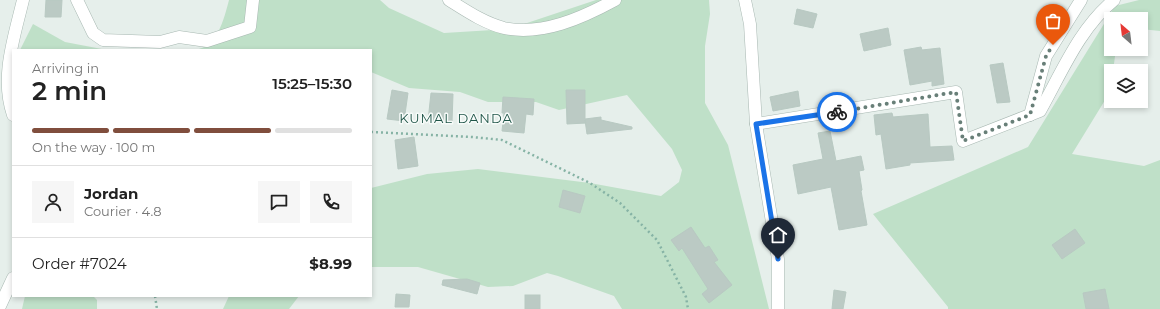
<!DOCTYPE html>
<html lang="en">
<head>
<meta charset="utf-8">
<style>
  :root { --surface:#fff; --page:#f6f6f6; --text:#222; --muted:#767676; --line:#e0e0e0; --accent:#804e3d }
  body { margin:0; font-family:Montserrat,sans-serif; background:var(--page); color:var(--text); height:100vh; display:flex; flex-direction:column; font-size:15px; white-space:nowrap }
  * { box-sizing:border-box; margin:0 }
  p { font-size:13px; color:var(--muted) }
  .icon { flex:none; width:22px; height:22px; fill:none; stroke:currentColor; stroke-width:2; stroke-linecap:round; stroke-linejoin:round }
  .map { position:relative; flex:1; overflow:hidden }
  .drawer { position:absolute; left:12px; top:49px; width:360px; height:248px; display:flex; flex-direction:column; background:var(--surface); border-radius:0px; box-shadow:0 2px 6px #0003 }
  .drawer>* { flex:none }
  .needle { width:26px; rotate:332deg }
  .tools { position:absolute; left:1104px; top:12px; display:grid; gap:8px }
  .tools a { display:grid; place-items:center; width:44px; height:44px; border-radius:0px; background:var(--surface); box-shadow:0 2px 6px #0003; font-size:20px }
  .pin { position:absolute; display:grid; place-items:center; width:34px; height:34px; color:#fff; margin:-41px -17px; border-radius:50% 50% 50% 0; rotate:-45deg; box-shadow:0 0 4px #0007 }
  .pin .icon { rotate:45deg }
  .courier { position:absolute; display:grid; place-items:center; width:40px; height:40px; margin:-20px; border:3px solid #1a73e8; border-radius:50%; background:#fff; color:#222; box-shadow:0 1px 5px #0007 }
  .head em { font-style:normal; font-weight:600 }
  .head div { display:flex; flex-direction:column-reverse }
  .head { display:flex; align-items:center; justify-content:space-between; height:68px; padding:0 20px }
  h1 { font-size:26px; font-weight:600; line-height:30px }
  .bar { display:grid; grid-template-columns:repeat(4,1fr); gap:6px 4px; align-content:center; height:48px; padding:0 20px }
  .bar i { height:5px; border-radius:3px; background:var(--line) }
  .bar .on { background:var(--accent) }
  .bar p { grid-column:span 4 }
  .line { display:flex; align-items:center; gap:10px; padding:0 20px; border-top:1px solid var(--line) }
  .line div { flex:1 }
  .round { display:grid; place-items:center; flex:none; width:42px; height:42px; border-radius:0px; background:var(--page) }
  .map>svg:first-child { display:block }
</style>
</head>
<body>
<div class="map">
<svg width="1160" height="309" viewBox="0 0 1160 309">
  <rect width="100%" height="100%" fill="#e6efeb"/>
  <g fill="#bfe0c8">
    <path d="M229 0H380L389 8 444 33 509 29 596 0H709L710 14 705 46V103L728 145 769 309H622L614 296 558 276 547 273 513 286 488 287 418 267H371V188L427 174 478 169 590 183 661 196 679 182 682 170 672 149 627 95 559 110 536 102H488L460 92 409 88 371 72V50H193C217 49 224 19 229 0Z"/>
    <polygon points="1139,0 1160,0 1160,31 1141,29 1141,19 1111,19 1111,49 1116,49 1113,71 1111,71 1110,92 1072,154 1144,166 1160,160 1160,309 948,309 948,307 873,214 1028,147 1115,6"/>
    <polygon points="33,24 65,42 107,50 20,50"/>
    <polygon points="25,296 93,296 97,300 97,309 22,309"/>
    <polygon points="229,296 299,296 289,309 223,309"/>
  </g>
  <g fill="#bbcac4" stroke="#b8c9c2">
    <polygon points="46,0 62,0 61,17 45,17"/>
    <polygon points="797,9 817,14 813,28 794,24"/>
    <polygon points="888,28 891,45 864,51 860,34"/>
    <polygon points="921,47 922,50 940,48 944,84 932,86 932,81 910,85 904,50"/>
    <polygon points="1003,63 1010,102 997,103 990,65"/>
    <polygon points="392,90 408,93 404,121 387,119"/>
    <polygon points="566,90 585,90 585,119 601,117 601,120 632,127 632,129 587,134 585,120 586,123 567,124"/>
    <polygon points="798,91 800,106 773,111 770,97"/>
    <polygon points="431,93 453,94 452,122 428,121"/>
    <polygon points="503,97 534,99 533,115 526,114 524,133 502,131 504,113 502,113"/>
    <polygon points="892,113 893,117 928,114 930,147 952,146 954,160 910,163 910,165 886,169 881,134 876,135 874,115"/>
    <polygon points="830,131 836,161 861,156 864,170 859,171 862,190 861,191 867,225 839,230 831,187 798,194 793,165 823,159 818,133"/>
    <polygon points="414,137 418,166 398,169 395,140"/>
    <polygon points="563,190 585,196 580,213 559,207"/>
    <polygon points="691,227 705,248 709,246 718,260 714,262 732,285 709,303 702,294 708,289 682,248 679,251 671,240"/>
    <polygon points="1075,229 1085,243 1062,259 1052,245"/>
    <polygon points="467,279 480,283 477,294 442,285 443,280"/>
    <polygon points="1105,289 1109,309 1086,309 1083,293"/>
    <polygon points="834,290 846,292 843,309 832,309"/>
    <polygon points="396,294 410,295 409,307 395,307"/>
    <rect x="525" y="295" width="15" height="14"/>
  </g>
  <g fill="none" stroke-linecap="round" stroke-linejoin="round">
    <defs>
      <g id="street">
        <polyline points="77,0 93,33 103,40 160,42 179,37 207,41 250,27 253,0"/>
        <path d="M449 0C465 10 484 23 504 28 542 36 582 18 615 0"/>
        <polyline points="745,0 750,24 756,124 778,259 778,309"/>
        <path d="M13 115C0 77 14 38 23 0"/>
        <polyline points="1030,115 1046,56 1081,0"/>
        <path d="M756 124 956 92 963 141 1040 111C1062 72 1079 29 1114 0"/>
        <polyline points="0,306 13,278"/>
      </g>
    </defs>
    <use href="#street" stroke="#a8b8b2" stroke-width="13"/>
    <g stroke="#86b3a5" stroke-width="2.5" stroke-dasharray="2 3" stroke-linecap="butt">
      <polyline points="371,132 472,137 502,140 590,183 620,203 657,240 686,297 688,309"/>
      <polyline points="155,296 157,309"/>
    </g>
    <use href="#street" stroke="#fff" stroke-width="12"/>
  </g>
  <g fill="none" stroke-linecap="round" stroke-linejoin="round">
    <polyline stroke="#687f78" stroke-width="4" stroke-dasharray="0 7.2" points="837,112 956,92 963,141 1030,115 1046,56 1053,45"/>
    <polyline stroke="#1a73e8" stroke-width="5" points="778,259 756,124 837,112"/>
  </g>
  <g text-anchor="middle" stroke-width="3" stroke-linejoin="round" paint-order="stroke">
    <g font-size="13" letter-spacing="1" fill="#1f5548" stroke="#f7fbf9">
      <text x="456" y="123">KUMAL DANDA</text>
    </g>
  </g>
</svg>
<div class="tools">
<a><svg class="needle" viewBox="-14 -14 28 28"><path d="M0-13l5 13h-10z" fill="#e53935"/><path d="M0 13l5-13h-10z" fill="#767676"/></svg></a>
<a><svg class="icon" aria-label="layers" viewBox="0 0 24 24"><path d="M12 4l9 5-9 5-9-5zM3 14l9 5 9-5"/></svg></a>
</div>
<div class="pin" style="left:1053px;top:45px;background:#ea580c"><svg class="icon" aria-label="bag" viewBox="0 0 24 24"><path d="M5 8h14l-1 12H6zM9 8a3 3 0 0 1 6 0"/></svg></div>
<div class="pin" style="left:778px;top:259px;background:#1f2937"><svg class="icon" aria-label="home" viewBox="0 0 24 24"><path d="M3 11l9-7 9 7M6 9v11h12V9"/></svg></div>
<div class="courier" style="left:837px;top:112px"><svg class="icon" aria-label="bike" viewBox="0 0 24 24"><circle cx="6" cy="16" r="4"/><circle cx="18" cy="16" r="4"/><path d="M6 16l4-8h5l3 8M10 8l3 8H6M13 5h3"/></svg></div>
<section class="drawer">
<div class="head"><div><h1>2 min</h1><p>Arriving in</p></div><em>15:25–15:30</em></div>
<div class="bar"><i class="on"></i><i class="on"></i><i class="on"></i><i></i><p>On the way · 100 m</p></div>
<div class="line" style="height:72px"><a class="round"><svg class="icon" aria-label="person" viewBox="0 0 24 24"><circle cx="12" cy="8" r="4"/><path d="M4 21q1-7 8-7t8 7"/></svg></a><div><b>Jordan</b><p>Courier · 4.8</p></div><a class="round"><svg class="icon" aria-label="chat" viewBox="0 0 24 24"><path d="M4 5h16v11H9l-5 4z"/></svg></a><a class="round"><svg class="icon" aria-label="phone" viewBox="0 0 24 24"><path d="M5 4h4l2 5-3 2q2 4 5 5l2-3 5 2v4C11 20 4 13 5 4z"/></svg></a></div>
<div class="line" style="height:52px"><div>Order #7024</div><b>$8.99</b></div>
</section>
</div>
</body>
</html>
